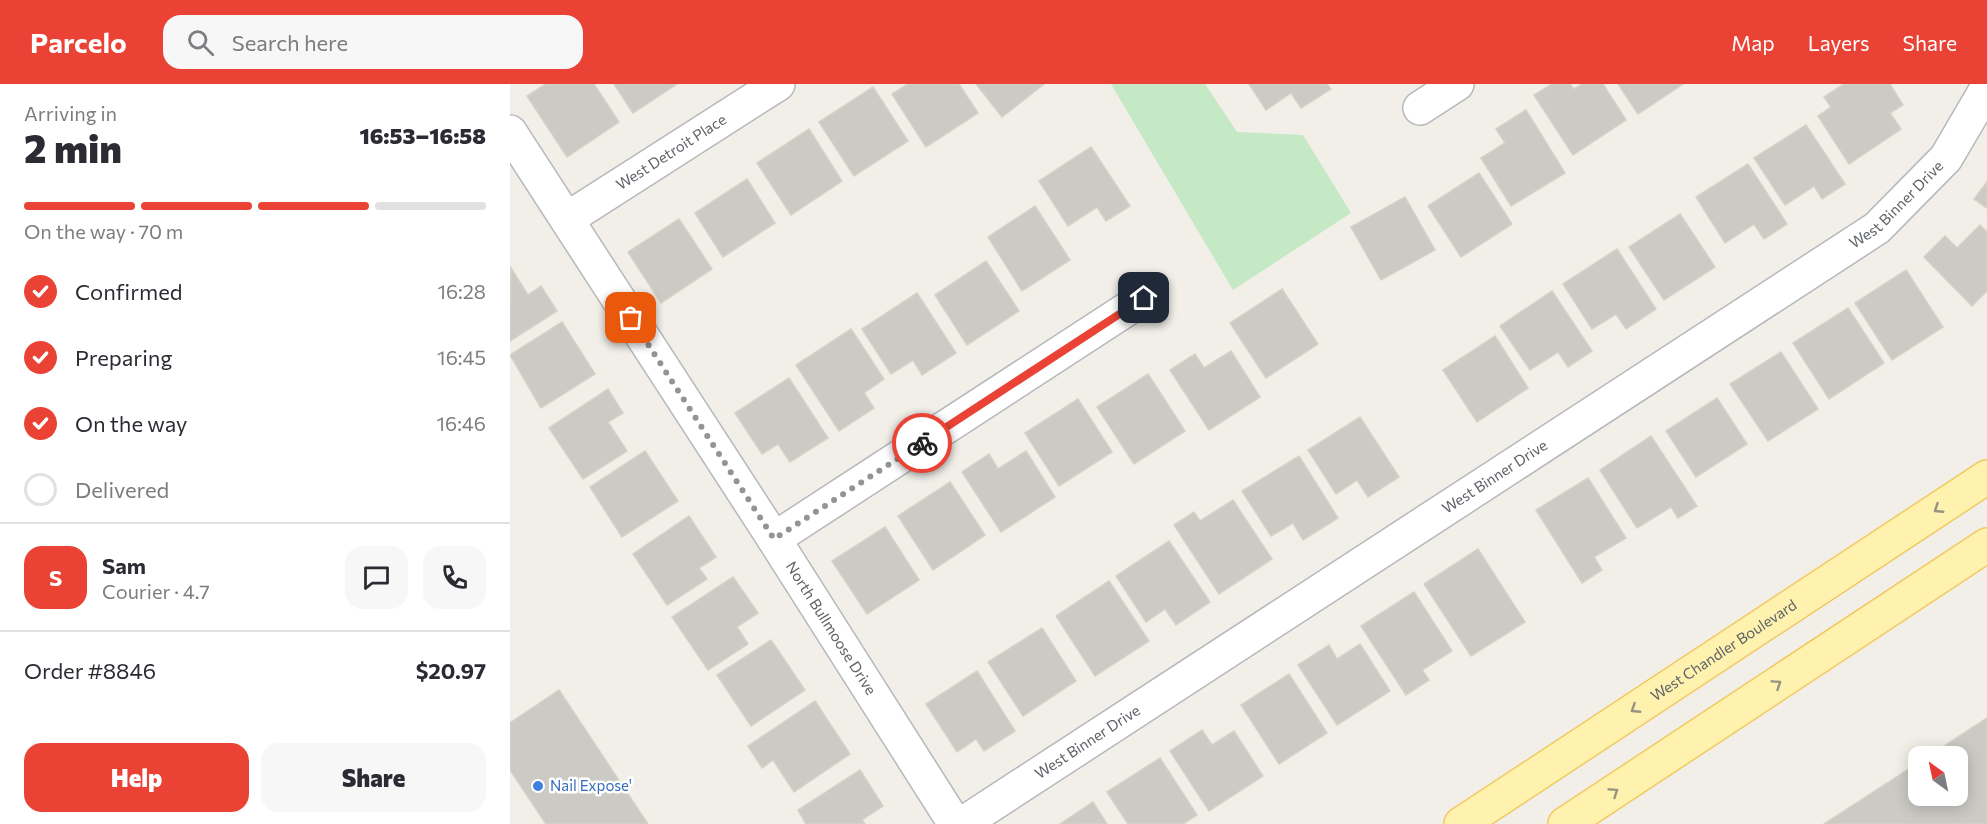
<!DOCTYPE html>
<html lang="en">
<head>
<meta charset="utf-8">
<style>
  :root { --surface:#fff; --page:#f7f7f7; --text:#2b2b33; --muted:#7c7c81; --line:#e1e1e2; --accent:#ea4335 }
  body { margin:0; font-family:Commissioner,sans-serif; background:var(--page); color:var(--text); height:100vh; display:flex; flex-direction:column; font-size:22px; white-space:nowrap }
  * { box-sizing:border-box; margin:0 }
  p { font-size:20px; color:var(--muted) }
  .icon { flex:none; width:33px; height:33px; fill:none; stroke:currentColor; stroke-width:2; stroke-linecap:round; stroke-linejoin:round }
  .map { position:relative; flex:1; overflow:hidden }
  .drawer { display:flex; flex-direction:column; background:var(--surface); width:510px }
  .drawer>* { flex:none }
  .needle { width:39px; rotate:327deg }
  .tools { position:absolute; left:1398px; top:662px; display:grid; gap:12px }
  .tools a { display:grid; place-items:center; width:60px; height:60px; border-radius:12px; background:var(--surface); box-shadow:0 3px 15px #0003; font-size:30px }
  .pin { position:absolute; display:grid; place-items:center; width:51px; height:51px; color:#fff; margin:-26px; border-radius:12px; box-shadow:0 3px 9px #0006 }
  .courier { position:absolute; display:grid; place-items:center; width:60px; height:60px; margin:-30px; border:4px solid #ea4335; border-radius:50%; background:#fff; color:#222; box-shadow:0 2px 8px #0007 }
  .head em { font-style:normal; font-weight:800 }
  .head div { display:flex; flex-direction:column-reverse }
  .head { display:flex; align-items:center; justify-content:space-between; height:102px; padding:0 24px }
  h1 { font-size:39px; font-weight:800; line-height:45px }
  .bar { display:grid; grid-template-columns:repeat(4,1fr); gap:9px 6px; align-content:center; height:72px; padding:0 24px }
  .bar i { height:8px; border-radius:4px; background:var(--line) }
  .bar .active { background:var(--accent) }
  .bar p { grid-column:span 4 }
  .line { display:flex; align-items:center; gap:15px; padding:0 24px; border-top:2px solid var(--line) }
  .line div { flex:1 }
  .round { display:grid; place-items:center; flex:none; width:63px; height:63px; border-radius:18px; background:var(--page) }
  ol { padding:0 24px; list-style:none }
  li { display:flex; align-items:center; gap:18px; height:66px }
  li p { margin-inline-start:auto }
  li .icon { padding:6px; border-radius:50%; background:var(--accent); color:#fff; stroke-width:4 }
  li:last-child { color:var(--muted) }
  li i { width:33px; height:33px; border:3px solid var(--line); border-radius:50% }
  .action { display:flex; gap:12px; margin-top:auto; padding:12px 24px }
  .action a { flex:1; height:69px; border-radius:18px; background:var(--accent); color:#fff; font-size:24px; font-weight:800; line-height:69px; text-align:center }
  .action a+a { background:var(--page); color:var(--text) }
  header { display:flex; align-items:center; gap:36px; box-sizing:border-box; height:84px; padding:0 30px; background:var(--accent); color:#fff }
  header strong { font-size:28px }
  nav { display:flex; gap:33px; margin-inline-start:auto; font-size:21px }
  .search { width:420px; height:54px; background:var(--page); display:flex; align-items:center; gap:15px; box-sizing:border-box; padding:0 21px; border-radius:18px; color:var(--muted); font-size:22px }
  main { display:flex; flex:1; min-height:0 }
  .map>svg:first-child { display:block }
</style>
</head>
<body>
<header>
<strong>Parcelo</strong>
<div class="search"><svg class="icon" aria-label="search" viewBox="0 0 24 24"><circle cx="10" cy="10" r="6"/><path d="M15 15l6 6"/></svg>Search here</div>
<nav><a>Map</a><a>Layers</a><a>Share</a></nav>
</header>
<main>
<section class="drawer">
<div class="head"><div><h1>2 min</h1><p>Arriving in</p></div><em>16:53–16:58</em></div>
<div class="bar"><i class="active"></i><i class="active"></i><i class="active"></i><i></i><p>On the way · 70 m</p></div>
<ol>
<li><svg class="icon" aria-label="check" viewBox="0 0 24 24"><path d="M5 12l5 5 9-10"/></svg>Confirmed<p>16:28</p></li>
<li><svg class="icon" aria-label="check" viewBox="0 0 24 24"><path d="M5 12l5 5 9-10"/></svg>Preparing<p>16:45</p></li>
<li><svg class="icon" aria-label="check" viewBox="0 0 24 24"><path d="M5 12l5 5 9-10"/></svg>On the way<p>16:46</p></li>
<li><i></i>Delivered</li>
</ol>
<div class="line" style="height:108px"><b class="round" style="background:var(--accent);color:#fff">S</b><div><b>Sam</b><p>Courier · 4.7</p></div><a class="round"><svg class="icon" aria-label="chat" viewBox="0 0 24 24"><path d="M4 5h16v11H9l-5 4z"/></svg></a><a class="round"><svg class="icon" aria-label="phone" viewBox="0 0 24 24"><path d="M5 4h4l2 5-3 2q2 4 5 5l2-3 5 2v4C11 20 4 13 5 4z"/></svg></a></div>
<div class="line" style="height:78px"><div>Order #8846</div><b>$20.97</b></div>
<div class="action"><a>Help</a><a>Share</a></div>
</section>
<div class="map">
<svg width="1477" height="740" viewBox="0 0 1477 740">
  <rect width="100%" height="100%" fill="#f1efe8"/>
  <polygon fill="#c5e8c5" points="601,0 695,0 727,48 793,51 841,129 723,206"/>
  <g fill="#cccac5" stroke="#d6d1c6" stroke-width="1.5">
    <polygon points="36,0 84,0 109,38 57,73 17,12"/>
    <polygon points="104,0 167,0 123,29"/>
    <polygon points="398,0 449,0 468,29 416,63 382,10"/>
    <polygon points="466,0 534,0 492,33"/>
    <polygon points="739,0 817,0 821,5 791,24 781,9 756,26"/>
    <polygon points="1042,0 1060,0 1064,5 1072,0 1093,0 1116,36 1063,71 1024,11"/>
    <polygon points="1108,0 1173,0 1128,30"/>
    <polygon points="1334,0 1380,0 1393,21 1380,29 1391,45 1339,80 1308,32 1321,23 1314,13"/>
    <polygon points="363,3 398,57 344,92 309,38"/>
    <polygon points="1016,26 1055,89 1001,122 971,74 995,59 986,45"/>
    <polygon points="1296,41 1335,100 1312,115 1304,102 1275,121 1244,74"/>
    <polygon points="299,45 332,97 281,131 247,79"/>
    <polygon points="581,63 620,122 596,137 587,123 558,142 529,97"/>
    <polygon points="1238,80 1277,140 1254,155 1244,140 1215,159 1186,113"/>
    <polygon points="969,89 1002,140 951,173 918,122"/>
    <polygon points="237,95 265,139 213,173 185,129"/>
    <polygon points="1477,98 1477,124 1464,115"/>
    <polygon points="895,113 925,166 871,196 841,143"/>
    <polygon points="525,122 560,176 512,207 478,153"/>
    <polygon points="1170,130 1205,183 1154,216 1119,163"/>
    <polygon points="169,135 202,185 151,219 118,168"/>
    <polygon points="1470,141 1477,148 1477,207 1462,222 1414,173 1435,152 1447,164"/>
    <polygon points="1107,165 1146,225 1116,245 1106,230 1082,245 1053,200"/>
    <polygon points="476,177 509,227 457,261 425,211"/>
    <polygon points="1,184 18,211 31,202 47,227 0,257"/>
    <polygon points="1396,186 1433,243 1382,276 1345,219"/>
    <polygon points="772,205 808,260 756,294 720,239"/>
    <polygon points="1042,207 1082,267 1058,283 1048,268 1020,286 990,242"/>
    <polygon points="407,209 446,269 412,291 403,276 381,290 352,245"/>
    <polygon points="1338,224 1374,279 1319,315 1283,259"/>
    <polygon points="52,238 85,290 31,324 0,271"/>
    <polygon points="341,245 374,295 354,309 364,324 329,347 286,281"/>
    <polygon points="985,252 1018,304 967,338 933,286"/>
    <polygon points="721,267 750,313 699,346 660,286 685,270 694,284"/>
    <polygon points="1271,268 1308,325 1258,357 1220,300"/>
    <polygon points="638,290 675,347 624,380 587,323"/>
    <polygon points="279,294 318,354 280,378 268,360 252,370 225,329"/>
    <polygon points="98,305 113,329 98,338 117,367 73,395 39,344"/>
    <polygon points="1207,314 1237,360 1186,393 1156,347"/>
    <polygon points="568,315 602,368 549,402 515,349"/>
    <polygon points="850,333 889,393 858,413 847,396 826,410 798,366"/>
    <polygon points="1141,352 1187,422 1168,434 1161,423 1127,444 1090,386"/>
    <polygon points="135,367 168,417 112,453 80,403"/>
    <polygon points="516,367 545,413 491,448 452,388 479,370 488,385"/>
    <polygon points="789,372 828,434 793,456 783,439 761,452 732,407"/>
    <polygon points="1078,394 1116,454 1084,473 1092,486 1072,499 1026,426"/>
    <polygon points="440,398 475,451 423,486 388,432"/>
    <polygon points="723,416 762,475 709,510 664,441 684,428 690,437"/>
    <polygon points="179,432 206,473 189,484 197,495 157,521 123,470"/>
    <polygon points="375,443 409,496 357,530 322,477"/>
    <polygon points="659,457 700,518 666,541 655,525 636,538 606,492"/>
    <polygon points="968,465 1015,538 961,572 914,500"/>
    <polygon points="223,493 248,529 227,543 238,560 198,586 162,533"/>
    <polygon points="599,497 639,557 585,592 546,532"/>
    <polygon points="904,508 942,567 912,586 919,596 896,611 851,542"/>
    <polygon points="532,544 566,597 513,632 478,578"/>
    <polygon points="261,556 295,606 241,642 207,591"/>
    <polygon points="850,560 880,607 827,641 788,581 819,561 827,575"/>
    <polygon points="467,587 505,647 474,667 466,655 447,668 416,620"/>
    <polygon points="779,590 817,649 769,680 731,621"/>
    <polygon points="49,606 138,740 36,740 0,686 0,639"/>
    <polygon points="305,617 340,670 284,708 263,676 252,684 238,662"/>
    <polygon points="1477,634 1477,740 1314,740 1408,679 1408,711 1448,711 1448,672 1419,672"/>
    <polygon points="692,646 702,661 724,647 753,692 699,727 660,667"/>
    <polygon points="650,674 687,731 673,740 618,740 597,708"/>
    <polygon points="350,686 373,722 352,736 355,740 296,740 288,726"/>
    <polygon points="583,718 597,740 550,740"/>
  </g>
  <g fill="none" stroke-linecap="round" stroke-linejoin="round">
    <defs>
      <g id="minor">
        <polyline points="910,24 947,0"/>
        <path id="s1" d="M0 48 264 455 445 740"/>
        <path id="s2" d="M57 135 268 0"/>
        <polyline points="264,455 634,214"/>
        <path id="s3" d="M452 740 1367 144 1436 74 1477 4"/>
      </g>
      <g id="major">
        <path id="s4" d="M951 740 1477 393"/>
        <polyline points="1055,740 1477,461"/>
      </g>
    </defs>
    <use href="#minor" stroke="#b5b8bc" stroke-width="36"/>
    <use href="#major" stroke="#f2c960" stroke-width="36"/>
    <use href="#minor" stroke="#fff" stroke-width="33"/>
    <use href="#major" stroke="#fff2af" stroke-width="33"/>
  </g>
  <defs><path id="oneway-chevron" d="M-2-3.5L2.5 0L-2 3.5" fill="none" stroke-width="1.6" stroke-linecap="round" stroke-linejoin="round" transform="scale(1.5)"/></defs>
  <g stroke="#979581">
    <use href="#oneway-chevron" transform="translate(1428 425) rotate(147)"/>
    <use href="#oneway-chevron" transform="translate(1267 600) rotate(-34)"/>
    <use href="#oneway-chevron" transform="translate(1125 625) rotate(147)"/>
    <use href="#oneway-chevron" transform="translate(1104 708) rotate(-34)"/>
  </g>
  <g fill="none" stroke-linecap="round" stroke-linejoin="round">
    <polyline stroke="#929495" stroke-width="6" stroke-dasharray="0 10.8" points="121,234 264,455 412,359"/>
    <polyline stroke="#ea4335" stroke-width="8" points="412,359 634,214"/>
  </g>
  <circle fill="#3f7fe0" stroke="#fff" stroke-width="2" cx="28" cy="702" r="6"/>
  <g text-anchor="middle" stroke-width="5" stroke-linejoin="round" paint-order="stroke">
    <g font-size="15" fill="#5f6368" stroke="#fff">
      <text dy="5" stroke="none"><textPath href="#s2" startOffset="124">West Detroit Place</textPath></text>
      <text dy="5" stroke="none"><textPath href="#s3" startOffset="1122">West Binner Drive</textPath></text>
      <text dy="5" stroke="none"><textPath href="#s3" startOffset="636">West Binner Drive</textPath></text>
      <text dy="5" stroke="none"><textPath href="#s1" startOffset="591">North Bullmoose Drive</textPath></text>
      <text dy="5" stroke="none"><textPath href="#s4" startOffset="315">West Chandler Boulevard</textPath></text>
      <text dy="5" stroke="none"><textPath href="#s3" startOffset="150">West Binner Drive</textPath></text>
    </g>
    <g font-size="15" fill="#366cbe" stroke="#fff" text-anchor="start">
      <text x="40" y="707">Nail Expose'</text>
    </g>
  </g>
</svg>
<div class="tools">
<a><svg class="needle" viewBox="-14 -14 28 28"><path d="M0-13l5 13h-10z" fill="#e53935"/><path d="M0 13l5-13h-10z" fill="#7c7c81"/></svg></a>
</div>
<div class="pin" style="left:121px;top:234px;background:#ea580c"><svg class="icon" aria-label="bag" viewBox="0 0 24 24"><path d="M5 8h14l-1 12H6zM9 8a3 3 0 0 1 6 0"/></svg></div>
<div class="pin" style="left:634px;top:214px;background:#1f2937"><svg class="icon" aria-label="home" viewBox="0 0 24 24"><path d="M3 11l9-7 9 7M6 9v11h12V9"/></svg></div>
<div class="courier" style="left:412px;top:359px"><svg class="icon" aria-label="bike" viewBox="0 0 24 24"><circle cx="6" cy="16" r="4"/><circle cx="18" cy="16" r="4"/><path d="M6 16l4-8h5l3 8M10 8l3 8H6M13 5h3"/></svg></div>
</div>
</main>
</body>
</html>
